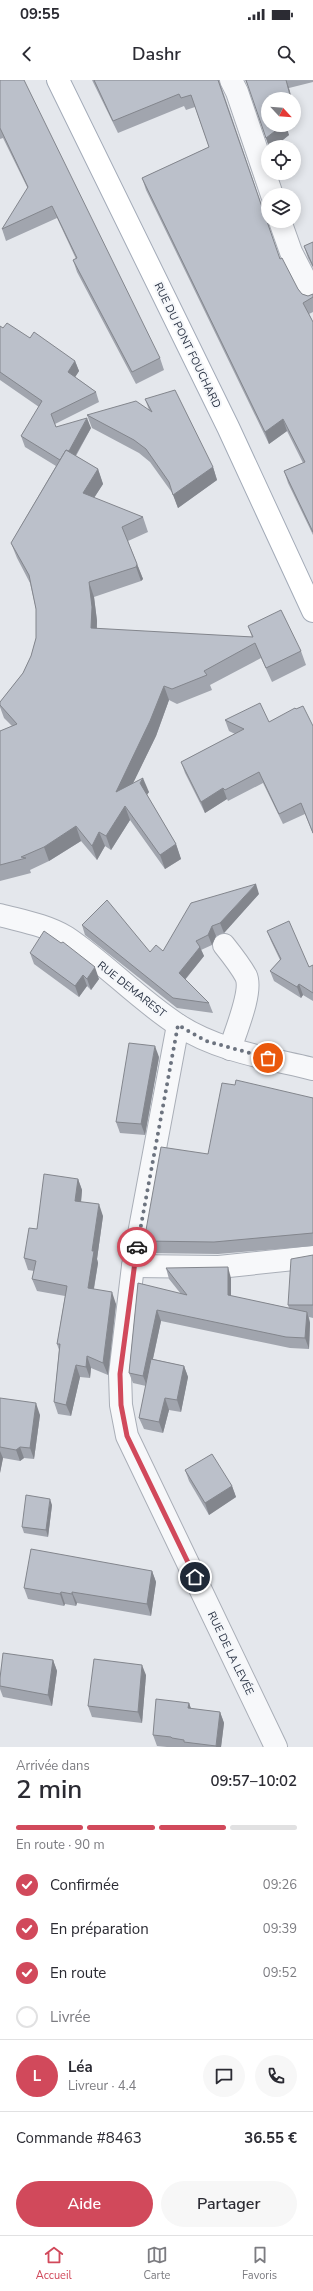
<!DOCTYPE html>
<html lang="fr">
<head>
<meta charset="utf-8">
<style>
  :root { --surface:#fff; --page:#f7f7f7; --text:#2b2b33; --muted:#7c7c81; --line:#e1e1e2; --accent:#d1495b }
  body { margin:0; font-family:"Nunito Sans",sans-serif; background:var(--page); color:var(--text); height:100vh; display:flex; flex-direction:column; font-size:15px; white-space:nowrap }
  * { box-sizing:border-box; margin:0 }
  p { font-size:13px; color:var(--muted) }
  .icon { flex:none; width:22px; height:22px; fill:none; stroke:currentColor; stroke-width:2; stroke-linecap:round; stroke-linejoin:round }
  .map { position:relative; height:1667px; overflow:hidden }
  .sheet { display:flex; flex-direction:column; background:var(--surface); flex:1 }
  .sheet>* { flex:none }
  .needle { width:26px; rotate:116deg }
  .controls { position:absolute; left:261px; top:12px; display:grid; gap:8px }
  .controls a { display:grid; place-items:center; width:40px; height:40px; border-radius:50%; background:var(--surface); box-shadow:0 2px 10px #0003; font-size:20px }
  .pin { position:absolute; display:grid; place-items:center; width:34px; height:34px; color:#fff; margin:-17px; border:2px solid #fff; border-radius:50%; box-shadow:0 1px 4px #0007 }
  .courier { position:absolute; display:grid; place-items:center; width:40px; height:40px; margin:-20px; border:3px solid #d1495b; border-radius:50%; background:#fff; color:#222; box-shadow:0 1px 5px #0007 }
  .overview em { font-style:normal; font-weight:600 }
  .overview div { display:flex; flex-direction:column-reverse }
  .overview { display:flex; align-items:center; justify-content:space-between; height:68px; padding:0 16px }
  h1 { font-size:26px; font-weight:600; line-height:30px }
  .bar { display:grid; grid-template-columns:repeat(4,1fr); gap:6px 4px; align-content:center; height:48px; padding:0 16px }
  .bar i { height:5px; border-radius:3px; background:var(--line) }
  .bar .selected { background:var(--accent) }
  .bar p { grid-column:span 4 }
  .line { display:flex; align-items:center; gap:10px; padding:0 16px; border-top:1px solid var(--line) }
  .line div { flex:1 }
  .round { display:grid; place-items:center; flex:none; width:42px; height:42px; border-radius:21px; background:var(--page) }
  ol { padding:0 16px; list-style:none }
  li { display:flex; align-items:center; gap:12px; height:44px }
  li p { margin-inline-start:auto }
  li .icon { padding:4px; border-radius:50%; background:var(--accent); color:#fff; stroke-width:4 }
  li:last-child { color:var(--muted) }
  li i { width:22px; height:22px; border:2px solid var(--line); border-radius:50% }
  .cta { display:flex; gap:8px; margin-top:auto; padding:8px 16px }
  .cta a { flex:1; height:46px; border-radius:24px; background:var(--accent); color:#fff; font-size:16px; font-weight:600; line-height:46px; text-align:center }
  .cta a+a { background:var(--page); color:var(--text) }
  .status { display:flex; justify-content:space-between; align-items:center; height:28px; padding:0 20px; background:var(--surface); direction:ltr }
  .status svg { height:11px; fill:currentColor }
  header { display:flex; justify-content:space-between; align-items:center; height:52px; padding:0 16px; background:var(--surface); font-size:18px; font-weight:600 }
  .tab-bar { display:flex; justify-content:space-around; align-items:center; height:56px; border-top:1px solid var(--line); background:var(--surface); font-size:11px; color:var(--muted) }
  .tab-bar a { display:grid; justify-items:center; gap:2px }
  .tab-bar .selected { color:var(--accent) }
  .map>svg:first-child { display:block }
</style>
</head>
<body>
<div class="status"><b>09:55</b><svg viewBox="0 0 49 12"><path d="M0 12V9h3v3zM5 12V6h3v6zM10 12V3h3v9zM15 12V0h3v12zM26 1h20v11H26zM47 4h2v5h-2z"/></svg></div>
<header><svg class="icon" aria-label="back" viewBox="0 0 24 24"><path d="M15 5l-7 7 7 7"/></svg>Dashr<svg class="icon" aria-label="search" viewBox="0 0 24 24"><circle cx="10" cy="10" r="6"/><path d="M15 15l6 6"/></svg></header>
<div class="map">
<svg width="313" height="1667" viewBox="0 0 313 1667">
  <rect width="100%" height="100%" fill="#e4e7ec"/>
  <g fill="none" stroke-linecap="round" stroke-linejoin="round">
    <defs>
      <g id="minor">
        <polyline points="231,0 237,12 272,115"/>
        <polyline points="280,141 291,172 313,215"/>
        <path d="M0 835C22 841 46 845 66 857 105 883 138 919 178 945 218 971 268 978 313 989"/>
        <path d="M224 865C232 875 240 885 246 896 253 911 235 953 230 969"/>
        <polyline points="178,945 133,1186 120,1294 121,1325 127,1356 276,1667"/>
        <polyline points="133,1186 219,1187 313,1177"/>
      </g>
      <polyline id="major" points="58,0 228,347 313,531"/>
    </defs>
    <use href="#minor" stroke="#a9aeb7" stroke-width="24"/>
    <use href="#major" stroke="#a3abb8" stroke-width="24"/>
    <use href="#minor" stroke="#f7f8fa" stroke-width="22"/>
    <use href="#major" stroke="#fff" stroke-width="22"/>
  </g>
  <g fill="#a1a5ae">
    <polygon points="0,0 160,278 164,290 136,304 77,192 73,180 76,179 57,138 6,161 2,149 28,109 3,58 0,59"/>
    <polygon points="92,0 219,0 280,179 298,209 302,214 308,216 313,214 313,232 309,234 313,242 313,455 288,403 284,391 303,383 287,351 269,364 146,110 142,98 209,67 195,27 186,30 184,26 118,53"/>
    <polygon points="245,0 313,0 313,2 289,8 268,19 289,55 274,67 269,67 248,6"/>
    <polygon points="294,27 297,38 294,39"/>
    <polygon points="313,162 313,188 308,178 304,166"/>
    <polygon points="0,246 3,248 30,258 75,281 79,291 75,297 96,312 99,322 55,344 56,347 91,348 76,376 98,389 103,404 94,418 143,437 148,452 128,461 143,499 141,501 94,517 97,541 97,549 252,557 248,546 301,571 306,585 272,602 261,578 210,605 212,610 177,624 169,620 156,656 133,703 149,712 147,715 176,764 181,779 165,789 130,740 111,770 105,766 97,780 81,761 49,781 30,790 31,793 0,801 0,651 12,646 4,638 0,627 0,622 23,593 31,576 36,558 36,529 30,503 17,478 11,463 56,386 25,367 21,356 39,327 0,300"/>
    <polygon points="145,319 213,387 217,400 178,428 173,414 150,382 139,373 92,348 87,335 149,330"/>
    <polygon points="296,629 313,646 313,754 305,734 283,744 263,703 228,721 227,719 205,733 185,693 181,682 235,654 229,651 225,640 269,642"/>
    <polygon points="259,814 224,853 216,856 212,865 201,870 204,876 185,900 209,923 213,933 177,928 85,855 82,845 150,872 163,871"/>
    <polygon points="267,851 309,887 313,885 313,921 303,915 301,918 274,901 270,891 280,880 271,861"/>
    <polygon points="30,873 99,899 91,910 87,906 79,917 34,884"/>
    <polygon points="159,977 145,1055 120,1053 116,1042"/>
    <polygon points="235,1005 313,1018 313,1166 218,1174 148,1173 144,1161 208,1074"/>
    <polygon points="78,1099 82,1110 81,1122 103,1136 97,1179 98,1183 94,1209 116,1224 108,1295 91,1288 90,1298 80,1297 71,1336 58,1334 54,1322 59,1270 57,1264 65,1216 37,1211 32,1199 34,1191 28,1190 24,1178 37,1149"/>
    <polygon points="313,1175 313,1238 309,1237 310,1243 309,1269 290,1268 161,1241 153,1279 184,1286 188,1297 181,1332 169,1330 163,1353 144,1349 139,1338 146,1306 133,1303 129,1293 138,1203 181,1214 169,1199 166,1188 231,1198 231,1216 289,1228 288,1225"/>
    <polygon points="0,1318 40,1335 34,1379 24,1378 20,1381 3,1378 0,1393"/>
    <polygon points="185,1390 232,1406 236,1417 209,1435 189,1401"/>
    <polygon points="52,1425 48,1457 24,1453 22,1447"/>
    <polygon points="152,1491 156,1502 151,1536 77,1523 76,1526 65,1524 64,1526 28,1519 24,1508"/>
    <polygon points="53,1580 57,1591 52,1626 3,1617 0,1609 0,1598"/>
    <polygon points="146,1595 142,1643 92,1637 88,1626"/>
    <polygon points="189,1623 191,1629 220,1632 224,1643 221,1667 167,1667 157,1666 153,1655"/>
  </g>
  <g fill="#83868d">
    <polygon points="286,0 289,8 292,19 291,19"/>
    <polygon points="283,45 286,45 289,55 274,67 269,67 266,58"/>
    <polygon points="75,281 79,291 72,302 68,292"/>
    <polygon points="87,338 91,348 66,392 63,382"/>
    <polygon points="283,339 287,351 269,364 265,352"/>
    <polygon points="213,387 217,400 178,428 173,415"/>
    <polygon points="98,389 103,404 88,427 83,413"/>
    <polygon points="137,484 143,499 141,501 136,487"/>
    <polygon points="89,502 94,517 97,541 96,563 91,548"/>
    <polygon points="164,606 169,620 156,656 122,726 116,712"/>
    <polygon points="143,698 149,712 145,717 140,703"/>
    <polygon points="223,708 227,719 205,733 201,722"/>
    <polygon points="125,726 130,740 111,770 106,756"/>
    <polygon points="76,746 81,761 49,781 44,767"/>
    <polygon points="99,752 105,766 97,780 92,766"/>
    <polygon points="176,764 181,779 165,789 160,775"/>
    <polygon points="256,804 259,814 224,853 220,843"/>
    <polygon points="212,846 216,856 212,865 208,855"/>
    <polygon points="200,867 204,876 182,903 179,893"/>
    <polygon points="95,887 99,899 91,910 87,899"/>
    <polygon points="83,895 87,906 79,917 75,906"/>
    <polygon points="299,904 303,915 301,918 297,907"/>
    <polygon points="155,966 159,977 145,1055 141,1044"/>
    <polygon points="78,1099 82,1110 80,1133 75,1121"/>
    <polygon points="99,1124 103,1136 97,1179 98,1183 92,1219 88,1208 92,1171"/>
    <polygon points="228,1187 231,1198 231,1226 228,1215"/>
    <polygon points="112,1212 116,1224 108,1295 103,1283"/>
    <polygon points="157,1230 161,1241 147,1306 143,1296"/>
    <polygon points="307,1232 310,1243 309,1269 305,1258"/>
    <polygon points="87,1276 91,1288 90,1298 86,1287"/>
    <polygon points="76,1285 80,1297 71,1336 66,1325"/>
    <polygon points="184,1286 188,1297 181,1332 177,1320"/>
    <polygon points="165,1318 169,1330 163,1353 159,1342"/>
    <polygon points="36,1323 40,1335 34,1379 30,1368"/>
    <polygon points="20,1367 24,1378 20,1381 16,1370"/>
    <polygon points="0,1371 3,1378 0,1393"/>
    <polygon points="232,1406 236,1417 209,1435 205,1423"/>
    <polygon points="50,1419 52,1425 48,1457 46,1450"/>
    <polygon points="152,1491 156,1502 151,1536 147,1524"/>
    <polygon points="61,1512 65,1524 64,1526 60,1514"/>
    <polygon points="72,1512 77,1523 76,1526 72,1514"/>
    <polygon points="53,1580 57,1591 52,1626 48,1615"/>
    <polygon points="142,1585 146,1595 142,1643 138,1632"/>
    <polygon points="189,1623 193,1634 188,1628"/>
    <polygon points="220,1632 224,1643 221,1667 216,1667"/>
  </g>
  <g fill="#bbc0ca" stroke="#83868d">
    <polygon points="0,0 24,0 160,278 132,292 73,180 77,178 52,126 2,149 28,107 0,48"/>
    <polygon points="94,0 218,0 280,179 282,178 298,209 302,214 308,216 313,214 313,217 303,223 313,242 313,452 284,391 305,382 283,339 265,352 142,98 209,67 191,15 181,18 179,14 113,41"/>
    <polygon points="246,0 286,0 291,19 268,19 268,45 283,45 266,58"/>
    <polygon points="313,162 313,186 304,166"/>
    <polygon points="7,243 30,258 34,252 75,281 68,292 96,312 51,334 56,347 87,338 69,371 66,370 60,380 21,356 42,321 0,292 0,246 3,248"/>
    <polygon points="175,310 213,387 173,415 169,402 146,369 134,360 87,335 136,321 152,332 145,319"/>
    <polygon points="66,370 98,389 83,413 143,437 122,447 137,484 136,487 89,502 92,527 91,548 253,557 248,546 281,530 301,571 266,588 255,563 204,591 207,595 172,609 164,606 150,641 116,712 143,698 140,703 176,764 160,775 125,726 106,756 99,752 92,766 76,746 44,767 21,777 26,778 0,785 0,651 17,644 0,625 0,622 23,593 31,576 36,558 36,529 29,495 11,463"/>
    <polygon points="260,623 269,642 295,628 296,629 303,626 313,646 313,753 301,723 279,734 259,692 225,710 223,708 201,722 181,682 244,649 225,640"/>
    <polygon points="256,804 220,843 212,846 208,855 196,861 200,867 179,893 209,923 173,918 82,845 107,820 150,872 156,865 163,871 191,823"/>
    <polygon points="289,841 309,887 313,885 313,913 299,904 297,907 270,891 281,879 267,851"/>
    <polygon points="44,851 61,863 63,862 95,887 87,899 83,895 75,906 30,873"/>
    <polygon points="129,963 155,966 141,1044 116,1042"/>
    <polygon points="236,1000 313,1018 313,1153 214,1162 144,1161 161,1067 208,1074 222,1003 235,1005"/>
    <polygon points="44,1094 78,1099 75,1121 99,1124 92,1171 94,1171 88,1208 112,1212 103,1283 87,1276 86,1287 76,1285 66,1325 54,1322 60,1264 57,1264 67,1206 32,1199 36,1181 24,1178 29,1148 37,1149"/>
    <polygon points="313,1175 313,1225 288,1225 291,1179"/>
    <polygon points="228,1187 228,1215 307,1232 305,1258 286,1257 157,1230 143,1296 129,1293 138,1203 187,1215 166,1188"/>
    <polygon points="151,1279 184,1286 177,1320 165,1318 159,1342 139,1338"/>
    <polygon points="0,1318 36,1323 30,1368 20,1367 16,1370 0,1367"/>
    <polygon points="212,1374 232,1406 205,1423 185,1390"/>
    <polygon points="26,1415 50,1419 46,1450 22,1447"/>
    <polygon points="31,1469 152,1491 147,1524 72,1512 72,1514 61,1512 60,1514 24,1508"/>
    <polygon points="3,1573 53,1580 48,1615 0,1606 0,1598"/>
    <polygon points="94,1579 142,1585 138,1632 88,1626"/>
    <polygon points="156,1619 189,1623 188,1628 220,1632 216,1666 184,1662 184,1660 172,1658 171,1657 153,1655"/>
  </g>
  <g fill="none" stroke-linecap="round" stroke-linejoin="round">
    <polyline stroke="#6c737f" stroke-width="4" stroke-dasharray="0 7.2" points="137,1167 178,945 206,961 268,978"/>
    <polyline stroke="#d1495b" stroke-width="5" points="137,1167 120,1294 121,1325 127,1356 195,1497"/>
  </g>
  <g text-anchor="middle" stroke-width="4" stroke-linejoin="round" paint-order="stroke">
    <g font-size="11" fill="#2b3445" stroke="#f4f6f9">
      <text transform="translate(188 265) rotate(64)" y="4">RUE DU PONT FOUCHARD</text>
      <text transform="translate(132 909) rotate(38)" y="4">RUE DEMAREST</text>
      <text transform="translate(231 1573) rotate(64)" y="4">RUE DE LA LEVÉE</text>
    </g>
  </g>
</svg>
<div class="controls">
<a><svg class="needle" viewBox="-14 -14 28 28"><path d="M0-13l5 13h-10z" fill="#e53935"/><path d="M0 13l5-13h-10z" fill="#7c7c81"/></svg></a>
<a><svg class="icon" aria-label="locate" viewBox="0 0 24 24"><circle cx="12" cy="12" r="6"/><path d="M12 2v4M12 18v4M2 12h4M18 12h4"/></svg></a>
<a><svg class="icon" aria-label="layers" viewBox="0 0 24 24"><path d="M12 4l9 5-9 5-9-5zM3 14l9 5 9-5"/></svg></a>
</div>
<div class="pin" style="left:268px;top:978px;background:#ea580c"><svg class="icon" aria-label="bag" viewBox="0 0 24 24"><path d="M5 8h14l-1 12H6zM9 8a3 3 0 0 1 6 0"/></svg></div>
<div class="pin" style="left:195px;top:1497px;background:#1f2937"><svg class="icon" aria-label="home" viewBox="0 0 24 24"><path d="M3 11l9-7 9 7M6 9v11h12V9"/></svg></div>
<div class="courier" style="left:137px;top:1167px"><svg class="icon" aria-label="car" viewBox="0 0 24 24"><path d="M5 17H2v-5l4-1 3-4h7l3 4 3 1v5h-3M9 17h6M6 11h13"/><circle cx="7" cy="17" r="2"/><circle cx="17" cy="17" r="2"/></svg></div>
</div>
<section class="sheet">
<div class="overview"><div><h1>2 min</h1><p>Arrivée dans</p></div><em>09:57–10:02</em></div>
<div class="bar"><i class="selected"></i><i class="selected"></i><i class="selected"></i><i></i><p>En route · 90 m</p></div>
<ol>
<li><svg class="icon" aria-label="check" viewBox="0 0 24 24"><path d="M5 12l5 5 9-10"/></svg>Confirmée<p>09:26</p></li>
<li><svg class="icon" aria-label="check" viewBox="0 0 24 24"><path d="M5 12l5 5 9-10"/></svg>En préparation<p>09:39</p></li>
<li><svg class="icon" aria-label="check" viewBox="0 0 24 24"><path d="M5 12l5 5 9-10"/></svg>En route<p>09:52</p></li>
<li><i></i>Livrée</li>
</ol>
<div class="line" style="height:72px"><b class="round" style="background:var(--accent);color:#fff">L</b><div><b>Léa</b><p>Livreur · 4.4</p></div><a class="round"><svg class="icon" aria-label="chat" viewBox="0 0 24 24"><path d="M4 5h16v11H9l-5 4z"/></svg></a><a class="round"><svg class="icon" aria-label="phone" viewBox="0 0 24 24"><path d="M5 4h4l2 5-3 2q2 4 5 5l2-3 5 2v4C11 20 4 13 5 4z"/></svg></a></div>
<div class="line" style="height:52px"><div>Commande #8463</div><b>36.55 €</b></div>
<div class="cta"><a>Aide</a><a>Partager</a></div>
</section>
<nav class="tab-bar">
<a class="selected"><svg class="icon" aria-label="home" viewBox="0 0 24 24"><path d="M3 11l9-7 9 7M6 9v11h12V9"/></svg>Accueil</a>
<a><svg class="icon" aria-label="map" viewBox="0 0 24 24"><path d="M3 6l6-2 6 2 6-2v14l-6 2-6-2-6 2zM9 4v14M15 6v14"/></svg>Carte</a>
<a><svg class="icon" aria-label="saved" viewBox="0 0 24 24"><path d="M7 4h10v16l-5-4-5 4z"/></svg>Favoris</a>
</nav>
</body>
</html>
